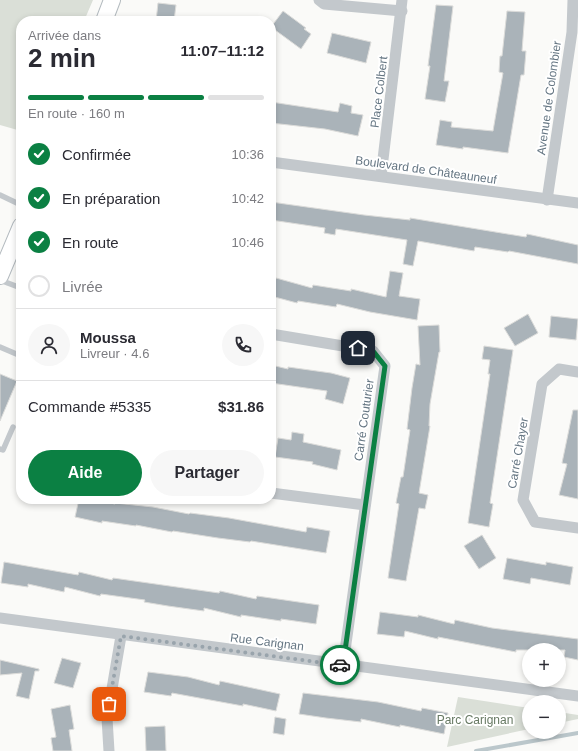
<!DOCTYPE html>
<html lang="fr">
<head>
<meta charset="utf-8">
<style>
  :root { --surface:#fff; --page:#f7f7f7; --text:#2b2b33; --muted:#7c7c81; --line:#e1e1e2; --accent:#0b8043 }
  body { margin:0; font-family:Helvetica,sans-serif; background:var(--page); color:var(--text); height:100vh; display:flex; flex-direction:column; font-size:15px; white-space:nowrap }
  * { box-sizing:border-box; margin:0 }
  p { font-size:13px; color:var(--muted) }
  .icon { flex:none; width:22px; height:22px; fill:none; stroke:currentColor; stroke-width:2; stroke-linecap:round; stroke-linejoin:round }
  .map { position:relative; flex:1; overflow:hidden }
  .side { position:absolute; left:16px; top:16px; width:260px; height:488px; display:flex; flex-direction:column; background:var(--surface); border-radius:16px; box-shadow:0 2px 6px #0003 }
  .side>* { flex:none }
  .fabs { position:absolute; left:522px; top:643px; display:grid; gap:8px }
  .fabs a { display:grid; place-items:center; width:44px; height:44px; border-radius:50%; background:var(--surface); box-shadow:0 2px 6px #0003; font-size:20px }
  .pin { position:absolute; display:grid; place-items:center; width:34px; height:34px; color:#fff; margin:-17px; border-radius:8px; box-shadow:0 2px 6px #0006 }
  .courier { position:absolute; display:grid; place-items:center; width:40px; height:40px; margin:-20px; border:3px solid #0b8043; border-radius:50%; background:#fff; color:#222; box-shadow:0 1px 5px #0007 }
  .headline em { font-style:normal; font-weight:700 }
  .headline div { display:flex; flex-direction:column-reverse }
  .headline { display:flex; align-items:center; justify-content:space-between; height:68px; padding:0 12px }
  h1 { font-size:26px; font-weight:700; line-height:30px }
  .bar { display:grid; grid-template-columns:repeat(4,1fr); gap:6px 4px; align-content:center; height:48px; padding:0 12px }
  .bar i { height:5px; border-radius:3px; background:var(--line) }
  .bar .selected { background:var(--accent) }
  .bar p { grid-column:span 4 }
  .line { display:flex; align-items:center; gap:10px; padding:0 12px; border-top:1px solid var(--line) }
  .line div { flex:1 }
  .round { display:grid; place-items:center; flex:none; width:42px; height:42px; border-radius:21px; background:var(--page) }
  ol { padding:0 12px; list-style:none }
  li { display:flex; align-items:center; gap:12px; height:44px }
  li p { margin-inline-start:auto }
  li .icon { padding:4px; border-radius:50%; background:var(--accent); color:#fff; stroke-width:4 }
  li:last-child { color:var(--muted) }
  li i { width:22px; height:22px; border:2px solid var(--line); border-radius:50% }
  .primary-button { display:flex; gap:8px; margin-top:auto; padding:8px 12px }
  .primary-button a { flex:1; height:46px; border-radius:24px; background:var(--accent); color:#fff; font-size:16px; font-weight:700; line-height:46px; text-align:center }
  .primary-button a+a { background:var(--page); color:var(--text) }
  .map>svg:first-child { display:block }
</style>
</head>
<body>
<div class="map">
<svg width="578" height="751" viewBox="0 0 578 751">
  <rect width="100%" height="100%" fill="#fafaf8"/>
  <g fill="#dadfd7">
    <polygon points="0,0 93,0 84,21 21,21 21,131 0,125"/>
    <polygon points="458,697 529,708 529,729 447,747"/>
    <polygon points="559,712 578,715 578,719 559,723"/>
  </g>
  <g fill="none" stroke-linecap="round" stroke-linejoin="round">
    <polyline stroke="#bbc7cb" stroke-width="4" points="476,751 578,733"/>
  </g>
  <g fill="#aab3b9" stroke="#dcdcda">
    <polygon points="158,3 176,5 174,21 156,21"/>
    <polygon points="436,5 453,6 444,81 449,81 445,102 425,99 430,66 428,66"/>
    <polygon points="283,11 306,28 304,29 311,34 301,49 271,27"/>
    <polygon points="507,11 525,12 522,51 526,51 524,75 521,75 508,153 463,147 463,149 436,145 440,120 452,122 451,127 493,131 503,73 499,72 500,56 502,56"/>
    <polygon points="332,33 371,42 366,63 327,53"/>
    <polygon points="271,102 338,112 340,103 352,106 351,113 363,115 358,136 325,129 271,123"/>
    <polygon points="271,202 364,215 410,220 410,218 526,237 527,234 578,245 578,264 509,251 508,252 475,247 474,251 418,241 413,266 403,264 407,240 336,229 335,235 324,233 325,228 271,220"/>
    <polygon points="390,271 403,273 399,296 420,299 417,320 370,312 337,304 336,307 298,301 297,303 271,296 276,278 312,288 313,285 351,291 351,289 386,297"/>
    <polygon points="528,314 538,333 515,346 504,328"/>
    <polygon points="551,316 578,319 576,340 549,337"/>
    <polygon points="439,325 440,352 439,352 430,404 429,426 430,426 419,493 428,495 425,509 419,508 406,581 388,578 399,504 396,503 401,477 403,477 410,430 407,429 412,388 416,364 420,365 418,326"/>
    <polygon points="484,346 513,350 490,503 493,504 489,527 468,523 490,374 488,374 490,360 482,359"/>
    <polygon points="271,365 288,369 288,367 331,373 350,378 343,404 325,399 327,391 271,383"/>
    <polygon points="0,374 17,381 0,421"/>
    <polygon points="573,410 578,410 578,499 559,495 567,464 562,463"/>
    <polygon points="292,432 304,434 303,442 341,450 337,470 312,464 313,462 275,457 278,438 291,440"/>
    <polygon points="79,499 91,499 115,504 115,503 153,507 189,514 190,513 229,518 306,532 307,527 330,531 326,553 251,541 250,542 218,538 173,531 172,532 136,525 136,526 102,521 102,523 75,517"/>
    <polygon points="482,535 496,558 479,569 464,546"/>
    <polygon points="507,558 546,565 546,562 573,567 570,585 531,578 530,584 503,579"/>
    <polygon points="4,562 78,575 79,572 112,580 113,578 219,593 220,591 256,599 257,596 319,605 316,624 281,619 281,621 241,615 241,617 204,608 204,611 168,606 144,602 145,600 101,594 100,596 65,587 64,592 28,584 28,587 1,583"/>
    <polygon points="380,612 418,617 418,615 454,624 455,620 492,628 578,639 578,660 564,657 565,650 516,650 516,652 438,637 438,639 405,631 404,637 377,634"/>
    <polygon points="62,658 81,663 73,688 54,683"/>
    <polygon points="0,660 39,669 39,671 35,671 29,699 16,696 22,673 0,675"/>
    <polygon points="148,672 188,677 219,685 220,681 280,694 276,711 243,704 243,706 172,693 171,696 144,692"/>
    <polygon points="303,693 378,702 421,711 422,708 448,713 444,734 400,725 400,727 361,719 361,722 326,718 299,714"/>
    <polygon points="70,705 74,729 69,730 72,751 53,751 51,738 56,737 51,709"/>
    <polygon points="275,717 286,719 284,735 273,733"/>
    <polygon points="165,726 166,751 146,751 145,727"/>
  </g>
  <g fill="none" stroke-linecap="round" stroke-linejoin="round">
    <defs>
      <g id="secondary">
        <polyline points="104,21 112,0"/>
        <polyline points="0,276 21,226"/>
      </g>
    </defs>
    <use href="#secondary" stroke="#b3babf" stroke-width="18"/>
    <g stroke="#c3c8cc" stroke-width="5.5">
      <polyline points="0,195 21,205"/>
      <polyline points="0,280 21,288"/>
      <polyline points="0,347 21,356"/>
      <polyline points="0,449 3,450 13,427"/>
    </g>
    <g stroke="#c3c8cc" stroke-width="11">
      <polyline points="319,0 324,4 402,11"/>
      <polyline points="271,162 578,203"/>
      <polyline points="381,176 402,0"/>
      <polyline points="547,200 572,32 573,0"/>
      <polyline points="271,334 373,351 385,366 343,665"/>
      <polyline points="578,372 559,369 542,384 523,500 535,522 578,528"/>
      <polyline points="271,493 365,505"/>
      <polyline points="0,618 578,696"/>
      <polyline points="109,751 107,718 121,636"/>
    </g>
    <use href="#secondary" stroke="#fff" stroke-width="16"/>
  </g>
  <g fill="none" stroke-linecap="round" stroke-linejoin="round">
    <polyline stroke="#99a4ac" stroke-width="4" stroke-dasharray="0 7.2" points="109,704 121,636 340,665"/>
    <polyline stroke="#0b8043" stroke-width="5" points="340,665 343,665 385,366 373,351 358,348"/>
  </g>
  <g text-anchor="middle" stroke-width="4" stroke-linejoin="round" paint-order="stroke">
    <g font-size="12" fill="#657683" stroke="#fff">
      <text transform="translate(379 92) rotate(-83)" y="4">Place Colbert</text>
      <text transform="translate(549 98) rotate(-82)" y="4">Avenue de Colombier</text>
      <text transform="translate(426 170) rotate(8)" y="4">Boulevard de Châteauneuf</text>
      <text transform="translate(364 420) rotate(-82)" y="4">Carré Couturier</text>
      <text transform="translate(518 453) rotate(-80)" y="4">Carré Chayer</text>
      <text transform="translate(267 642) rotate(7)" y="4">Rue Carignan</text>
    </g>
    <g font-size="12" fill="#687a64" stroke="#fff">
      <text x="475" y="724">Parc Carignan</text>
    </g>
  </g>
</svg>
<div class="fabs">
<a>+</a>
<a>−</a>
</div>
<div class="pin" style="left:109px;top:704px;background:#ea580c"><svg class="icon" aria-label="bag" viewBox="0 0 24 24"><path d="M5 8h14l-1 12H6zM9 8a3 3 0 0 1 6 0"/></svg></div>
<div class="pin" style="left:358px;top:348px;background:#1f2937"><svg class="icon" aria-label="home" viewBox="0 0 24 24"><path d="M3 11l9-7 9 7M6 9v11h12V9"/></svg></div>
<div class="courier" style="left:340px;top:665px"><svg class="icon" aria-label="car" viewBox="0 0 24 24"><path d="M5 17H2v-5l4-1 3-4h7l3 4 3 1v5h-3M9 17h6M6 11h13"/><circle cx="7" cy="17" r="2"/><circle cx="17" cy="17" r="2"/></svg></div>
<section class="side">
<div class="headline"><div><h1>2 min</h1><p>Arrivée dans</p></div><em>11:07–11:12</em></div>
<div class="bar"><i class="selected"></i><i class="selected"></i><i class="selected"></i><i></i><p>En route · 160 m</p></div>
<ol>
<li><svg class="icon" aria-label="check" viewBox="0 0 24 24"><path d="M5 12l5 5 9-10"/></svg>Confirmée<p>10:36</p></li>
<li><svg class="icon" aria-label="check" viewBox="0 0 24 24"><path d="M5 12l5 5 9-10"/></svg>En préparation<p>10:42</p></li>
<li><svg class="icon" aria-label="check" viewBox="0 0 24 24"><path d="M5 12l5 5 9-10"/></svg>En route<p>10:46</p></li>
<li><i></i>Livrée</li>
</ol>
<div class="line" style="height:72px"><a class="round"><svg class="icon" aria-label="person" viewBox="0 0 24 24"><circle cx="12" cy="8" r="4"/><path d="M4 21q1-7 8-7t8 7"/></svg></a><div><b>Moussa</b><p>Livreur · 4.6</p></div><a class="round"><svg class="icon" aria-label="phone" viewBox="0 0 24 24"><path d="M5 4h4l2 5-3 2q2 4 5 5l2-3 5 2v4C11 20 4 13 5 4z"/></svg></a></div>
<div class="line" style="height:52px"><div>Commande #5335</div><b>$31.86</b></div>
<div class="primary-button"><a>Aide</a><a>Partager</a></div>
</section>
</div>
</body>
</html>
